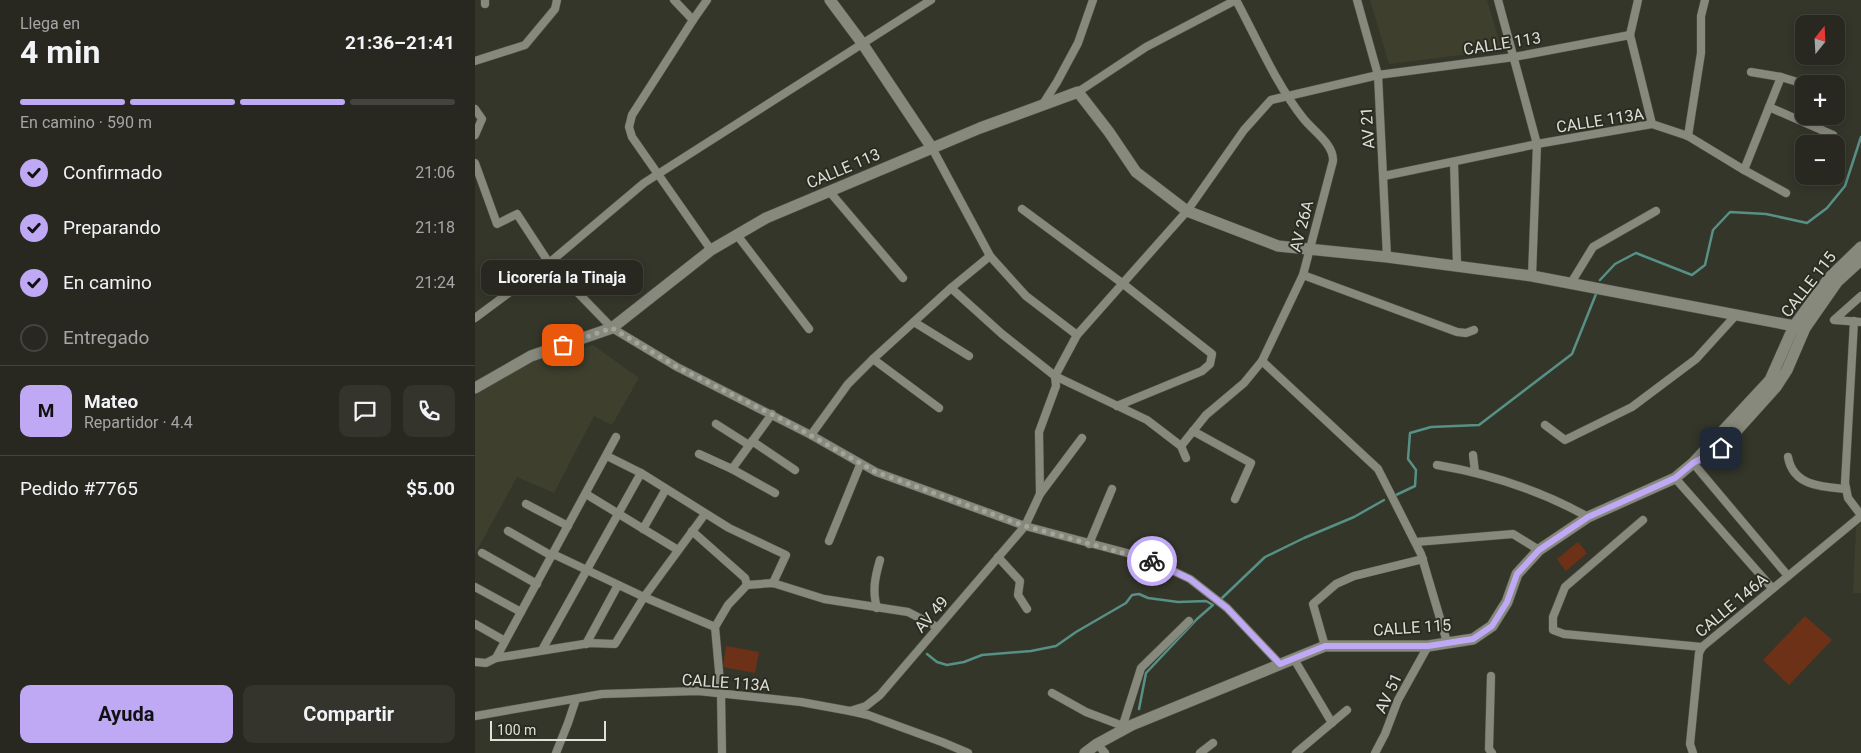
<!DOCTYPE html>
<html lang="es">
<head>
<meta charset="utf-8">
<style>
  :root { --surface:#282820; --page:#34342d; --text:#f1f3f6; --muted:#a5a6a5; --line:#44443e; --accent:#bfa9f4 }
  body { margin:0; font-family:Roboto,sans-serif; background:var(--page); color:var(--text); height:100vh; display:flex; flex-direction:column; font-size:19px; white-space:nowrap }
  * { box-sizing:border-box; margin:0 }
  p { font-size:16px; color:var(--muted) }
  .icon { flex:none; width:28px; height:28px; fill:none; stroke:currentColor; stroke-width:2; stroke-linecap:round; stroke-linejoin:round }
  .map { position:relative; flex:1; overflow:hidden }
  .sheet { display:flex; flex-direction:column; background:var(--surface); width:475px }
  .sheet>* { flex:none }
  .needle { width:32px; rotate:18deg }
  .buttons { position:absolute; left:1320px; top:15px; display:grid; gap:10px }
  .buttons a { display:grid; place-items:center; width:50px; height:50px; border-radius:10px; background:var(--surface); box-shadow:0 2px 8px #0003,0 0 0 1px var(--line); font-size:25px }
  .scale { position:absolute; left:15px; bottom:12px; width:116px; box-sizing:border-box; padding-left:5px; border:2px solid #dfe0d9; border-top:0; font-size:14px; line-height:18px; white-space:nowrap; color:#dfe0d9; -webkit-text-stroke:4px #2b2c21; paint-order:stroke }
  .pin { position:absolute; display:grid; place-items:center; width:42px; height:42px; color:#fff; margin:-21px; border-radius:10px; box-shadow:0 2px 8px #0006 }
  .courier { position:absolute; display:grid; place-items:center; width:50px; height:50px; margin:-25px; border:4px solid #bfa9f4; border-radius:50%; background:#fff; color:#222; box-shadow:0 1px 6px #0007 }
  .bubble { position:absolute; height:35px; border-radius:10px; background:var(--surface); box-shadow:0 2px 8px #0003,0 0 0 1px var(--line); font-size:16px; font-weight:700; line-height:35px; text-align:center }
  .overview em { font-style:normal; font-weight:700 }
  .overview div { display:flex; flex-direction:column-reverse }
  .overview { display:flex; align-items:center; justify-content:space-between; height:85px; padding:0 20px }
  h1 { font-size:32px; font-weight:700; line-height:38px }
  .bar { display:grid; grid-template-columns:repeat(4,1fr); gap:8px 5px; align-content:center; height:60px; padding:0 20px }
  .bar i { height:6px; border-radius:4px; background:var(--line) }
  .bar .on { background:var(--accent) }
  .bar p { grid-column:span 4 }
  .line { display:flex; align-items:center; gap:12px; padding:0 20px; border-top:1px solid var(--line) }
  .line div { flex:1 }
  .round { display:grid; place-items:center; flex:none; width:52px; height:52px; border-radius:10px; background:var(--page) }
  ol { padding:0 20px; list-style:none }
  li { display:flex; align-items:center; gap:15px; height:55px }
  li p { margin-inline-start:auto }
  li .icon { padding:5px; border-radius:50%; background:var(--accent); color:#111; stroke-width:4 }
  li:last-child { color:var(--muted) }
  li i { width:28px; height:28px; border:2px solid var(--line); border-radius:50% }
  .cta { display:flex; gap:10px; margin-top:auto; padding:10px 20px }
  .cta a { flex:1; height:58px; border-radius:10px; background:var(--accent); color:#111; font-size:20px; font-weight:700; line-height:58px; text-align:center }
  .cta a+a { background:var(--page); color:var(--text) }
  main { display:flex; flex:1; min-height:0 }
  .map>svg:first-child { display:block }
</style>
</head>
<body>
<main>
<section class="sheet">
<div class="overview"><div><h1>4 min</h1><p>Llega en</p></div><em>21:36–21:41</em></div>
<div class="bar"><i class="on"></i><i class="on"></i><i class="on"></i><i></i><p>En camino · 590 m</p></div>
<ol>
<li><svg class="icon" aria-label="check" viewBox="0 0 24 24"><path d="M5 12l5 5 9-10"/></svg>Confirmado<p>21:06</p></li>
<li><svg class="icon" aria-label="check" viewBox="0 0 24 24"><path d="M5 12l5 5 9-10"/></svg>Preparando<p>21:18</p></li>
<li><svg class="icon" aria-label="check" viewBox="0 0 24 24"><path d="M5 12l5 5 9-10"/></svg>En camino<p>21:24</p></li>
<li><i></i>Entregado</li>
</ol>
<div class="line" style="height:90px"><b class="round" style="background:var(--accent);color:#111">M</b><div><b>Mateo</b><p>Repartidor · 4.4</p></div><a class="round"><svg class="icon" aria-label="chat" viewBox="0 0 24 24"><path d="M4 5h16v11H9l-5 4z"/></svg></a><a class="round"><svg class="icon" aria-label="phone" viewBox="0 0 24 24"><path d="M5 4h4l2 5-3 2q2 4 5 5l2-3 5 2v4C11 20 4 13 5 4z"/></svg></a></div>
<div class="line" style="height:65px"><div>Pedido #7765</div><b>$5.00</b></div>
<div class="cta"><a>Ayuda</a><a>Compartir</a></div>
</section>
<div class="map">
<svg width="1386" height="753" viewBox="0 0 1386 753">
  <rect width="100%" height="100%" fill="#35362a"/>
  <g fill="#3e3f2d">
    <polygon points="895,0 1012,0 1027,50 914,64"/>
    <polygon points="118,345 164,378 137,425 119,416 79,493 42,477 0,554 0,393 57,361"/>
    <polygon points="1386,522 1386,593 1378,593 1381,527"/>
  </g>
  <g fill="#6d3117">
    <polygon points="1103,542 1112,553 1091,571 1082,559"/>
    <polygon points="1330,616 1357,640 1314,685 1288,660"/>
    <polygon points="251,646 284,652 280,673 248,667"/>
  </g>
  <g fill="none" stroke-linecap="round" stroke-linejoin="round">
    <g stroke="#579086" stroke-width="2.5">
      <polyline points="1125,280 1140,264 1161,253 1217,275 1230,265 1238,230 1255,212 1291,214 1332,223 1352,208 1370,186 1386,137"/>
      <polyline points="921,495 940,486 941,470 933,459 935,433 956,427 1004,425 1097,354 1121,294"/>
      <polyline points="747,598 790,557 829,538 879,517 909,500"/>
      <polyline points="452,654 462,662 472,665 489,662 507,655 556,651 581,646 601,632 651,603 657,595 664,594 673,598 703,602 731,601 738,605 722,619 671,673 664,709"/>
    </g>
    <defs>
      <g id="street">
        <polyline points="199,0 218,20"/>
        <polyline points="232,0 218,20 157,115 154,127 157,137 236,250"/>
        <polyline points="882,0 903,75 912,257"/>
        <polyline points="1023,0 1062,144 1057,276"/>
        <polyline points="1163,0 1155,35 1177,124"/>
        <polyline points="10,4 10,0"/>
        <polyline points="0,61 50,45 80,9 82,0"/>
        <polyline points="1276,72 1306,77 1329,84"/>
        <polyline points="603,92 671,47 761,0"/>
        <polyline points="568,104 582,82 603,43 618,0"/>
        <polyline points="1294,107 1358,135"/>
        <polyline points="0,109 7,119 0,135"/>
        <polyline points="1213,136 1226,53 1226,16 1230,0"/>
        <polyline points="457,148 515,256 551,296 602,335"/>
        <polyline points="979,162 982,265"/>
        <polyline points="0,163 22,224 42,214 74,263 137,328 202,367 336,435 401,472 550,526 671,558 715,579 752,608 805,664"/>
        <polyline points="1269,170 1311,193"/>
        <polyline points="909,176 1062,144 1177,124 1213,136 1269,170 1306,77"/>
        <polyline points="354,191 428,278"/>
        <polyline points="547,209 647,283 737,354 735,364 727,371 642,406"/>
        <polyline points="262,235 334,329"/>
        <polyline points="828,275 982,332 991,333 999,330"/>
        <polyline points="1096,283 1118,247 1181,211"/>
        <polyline points="476,288 527,334 580,376 672,420 706,446 711,458"/>
        <polyline points="1386,296 1359,320 1386,322"/>
        <polyline points="0,318 74,263 169,183 456,0"/>
        <polyline points="1379,321 1370,483 1373,498 1386,515"/>
        <polyline points="439,322 494,356"/>
        <polyline points="398,359 464,408"/>
        <polyline points="787,361 903,469 946,554 972,642"/>
        <polyline points="241,424 274,445"/>
        <polyline points="1070,425 1090,440 1157,407 1221,359 1261,315"/>
        <polyline points="718,431 776,463 760,499"/>
        <polyline points="336,435 373,384 398,359 476,288 515,256"/>
        <polyline points="141,437 21,658 115,643 140,644 169,597 230,514"/>
        <polyline points="277,441 320,470"/>
        <path d="M706 446 731 415 769 383 787 361 828 275 858 161C859 144 838 131 828 118 801 84 782 39 761 0"/>
        <polyline points="224,454 257,469 300,493"/>
        <polyline points="998,455 1000,472"/>
        <polyline points="132,456 166,473 254,528 311,555 298,583"/>
        <path d="M1313 457C1318 486 1347 487 1371 489"/>
        <polyline points="1218,463 1313,576"/>
        <path d="M962 465C1015 474 1067 491 1113 517"/>
        <polyline points="257,469 297,414"/>
        <polyline points="1200,478 1297,588"/>
        <polyline points="111,494 203,550"/>
        <polyline points="565,494 607,438"/>
        <polyline points="51,504 93,526"/>
        <polyline points="1168,520 1090,587 1078,617 1078,630 1089,634 1227,647"/>
        <polyline points="168,529 191,489"/>
        <polyline points="33,531 77,556"/>
        <polyline points="217,531 270,578 272,585"/>
        <polyline points="354,541 385,465"/>
        <polyline points="941,542 1038,534 1064,550"/>
        <polyline points="614,544 637,489"/>
        <polyline points="7,553 62,584"/>
        <polyline points="78,554 169,597 240,627"/>
        <polyline points="523,557 545,581 543,595 552,609"/>
        <polyline points="0,587 46,612"/>
        <path d="M402 608C397 591 400 577 405 560"/>
        <polyline points="0,624 30,641"/>
        <polyline points="111,644 143,585"/>
        <polyline points="850,646 838,604 861,584 879,576 948,559"/>
        <polyline points="67,650 166,473"/>
        <polyline points="819,659 857,723"/>
        <polyline points="0,662 11,663 21,658"/>
        <polyline points="1016,676 1014,749 1017,753"/>
        <polyline points="577,693 611,712 648,726"/>
        <polyline points="375,711 391,706 405,695 550,526 565,494 564,432 581,386 580,376 602,335 712,211 769,130 796,100 903,75 1039,57 1155,35"/>
        <polyline points="0,716 127,694 223,691 326,702 375,711 393,715 467,742 493,753"/>
        <polyline points="646,731 666,668 714,621"/>
        <polyline points="622,744 630,753"/>
        <polyline points="81,753 93,723 101,699"/>
        <polyline points="247,753 246,693 240,627 253,605 272,585 298,583 349,599 433,612 462,627"/>
        <polyline points="725,753 738,743"/>
        <polyline points="821,753 872,710"/>
        <polyline points="900,753 910,734 923,700 953,646"/>
        <polyline points="1218,753 1215,744 1224,653 1227,647 1386,516"/>
      </g>
      <g id="secondary">
        <polyline points="355,0 387,43 457,148"/>
        <polyline points="0,388 56,356 137,328 236,250 291,218 505,128 603,92 634,132 661,172 712,211 803,246 912,257 1057,276 1330,328"/>
        <polyline points="1226,458 1246,448 1301,387 1312,370 1330,328 1362,282 1386,260"/>
        <polyline points="610,753 622,744 657,725 850,646 953,646 998,639 1017,626 1032,602 1042,574 1064,550 1113,517 1200,478 1218,463 1295,380 1319,326 1354,278 1386,247"/>
      </g>
    </defs>
    <use href="#street" stroke="#53544a" stroke-width="9"/>
    <use href="#secondary" stroke="#53544a" stroke-width="12"/>
    <use href="#street" stroke="#87897c" stroke-width="8"/>
    <use href="#secondary" stroke="#87897c" stroke-width="11"/>
  </g>
  <g fill="none" stroke-linecap="round" stroke-linejoin="round">
    <polyline stroke="#a4a49c" stroke-width="5" stroke-dasharray="0 9" points="88,345 137,328 202,367 310,421 401,472 550,526 677,561"/>
    <polyline stroke="#bfa9f4" stroke-width="6" points="677,561 715,579 752,608 805,664 850,646 953,646 998,639 1017,626 1032,602 1042,574 1064,550 1113,517 1200,478 1218,463 1246,448"/>
  </g>
  <g text-anchor="middle" stroke-width="4" stroke-linejoin="round" paint-order="stroke">
    <g font-size="16" fill="#dfe0d9" stroke="#2b2c21">
      <text transform="translate(1027 43) rotate(-9)" y="6">CALLE 113</text>
      <text transform="translate(1125 120) rotate(-9)" y="6">CALLE 113A</text>
      <text transform="translate(892 128) rotate(-94)" y="6">AV 21</text>
      <text transform="translate(368 168) rotate(-23)" y="6">CALLE 113</text>
      <text transform="translate(826 226) rotate(-75)" y="6">AV 26A</text>
      <text transform="translate(1333 284) rotate(-52)" y="6">CALLE 115</text>
      <text transform="translate(1256 605) rotate(-40)" y="6">CALLE 146A</text>
      <text transform="translate(456 614) rotate(-49)" y="6">AV 49</text>
      <text transform="translate(937 627) rotate(-4)" y="6">CALLE 115</text>
      <text transform="translate(251 682) rotate(4)" y="6">CALLE 113A</text>
      <text transform="translate(913 693) rotate(-65)" y="6">AV 51</text>
    </g>
  </g>
</svg>
<div class="buttons">
<a><svg class="needle" viewBox="-14 -14 28 28"><path d="M0-13l5 13h-10z" fill="#e53935"/><path d="M0 13l5-13h-10z" fill="#a5a6a5"/></svg></a>
<a>+</a>
<a>−</a>
</div>
<div class="scale">100 m</div>
<div class="pin" style="left:88px;top:345px;background:#ea580c"><svg class="icon" aria-label="bag" viewBox="0 0 24 24"><path d="M5 8h14l-1 12H6zM9 8a3 3 0 0 1 6 0"/></svg></div>
<div class="pin" style="left:1246px;top:448px;background:#1f2937"><svg class="icon" aria-label="home" viewBox="0 0 24 24"><path d="M3 11l9-7 9 7M6 9v11h12V9"/></svg></div>
<div class="courier" style="left:677px;top:561px"><svg class="icon" aria-label="bike" viewBox="0 0 24 24"><circle cx="6" cy="16" r="4"/><circle cx="18" cy="16" r="4"/><path d="M6 16l4-8h5l3 8M10 8l3 8H6M13 5h3"/></svg></div>
<div class="bubble" style="left:6px;top:260px;width:162px">Licorería la Tinaja</div>
</div>
</main>
</body>
</html>
